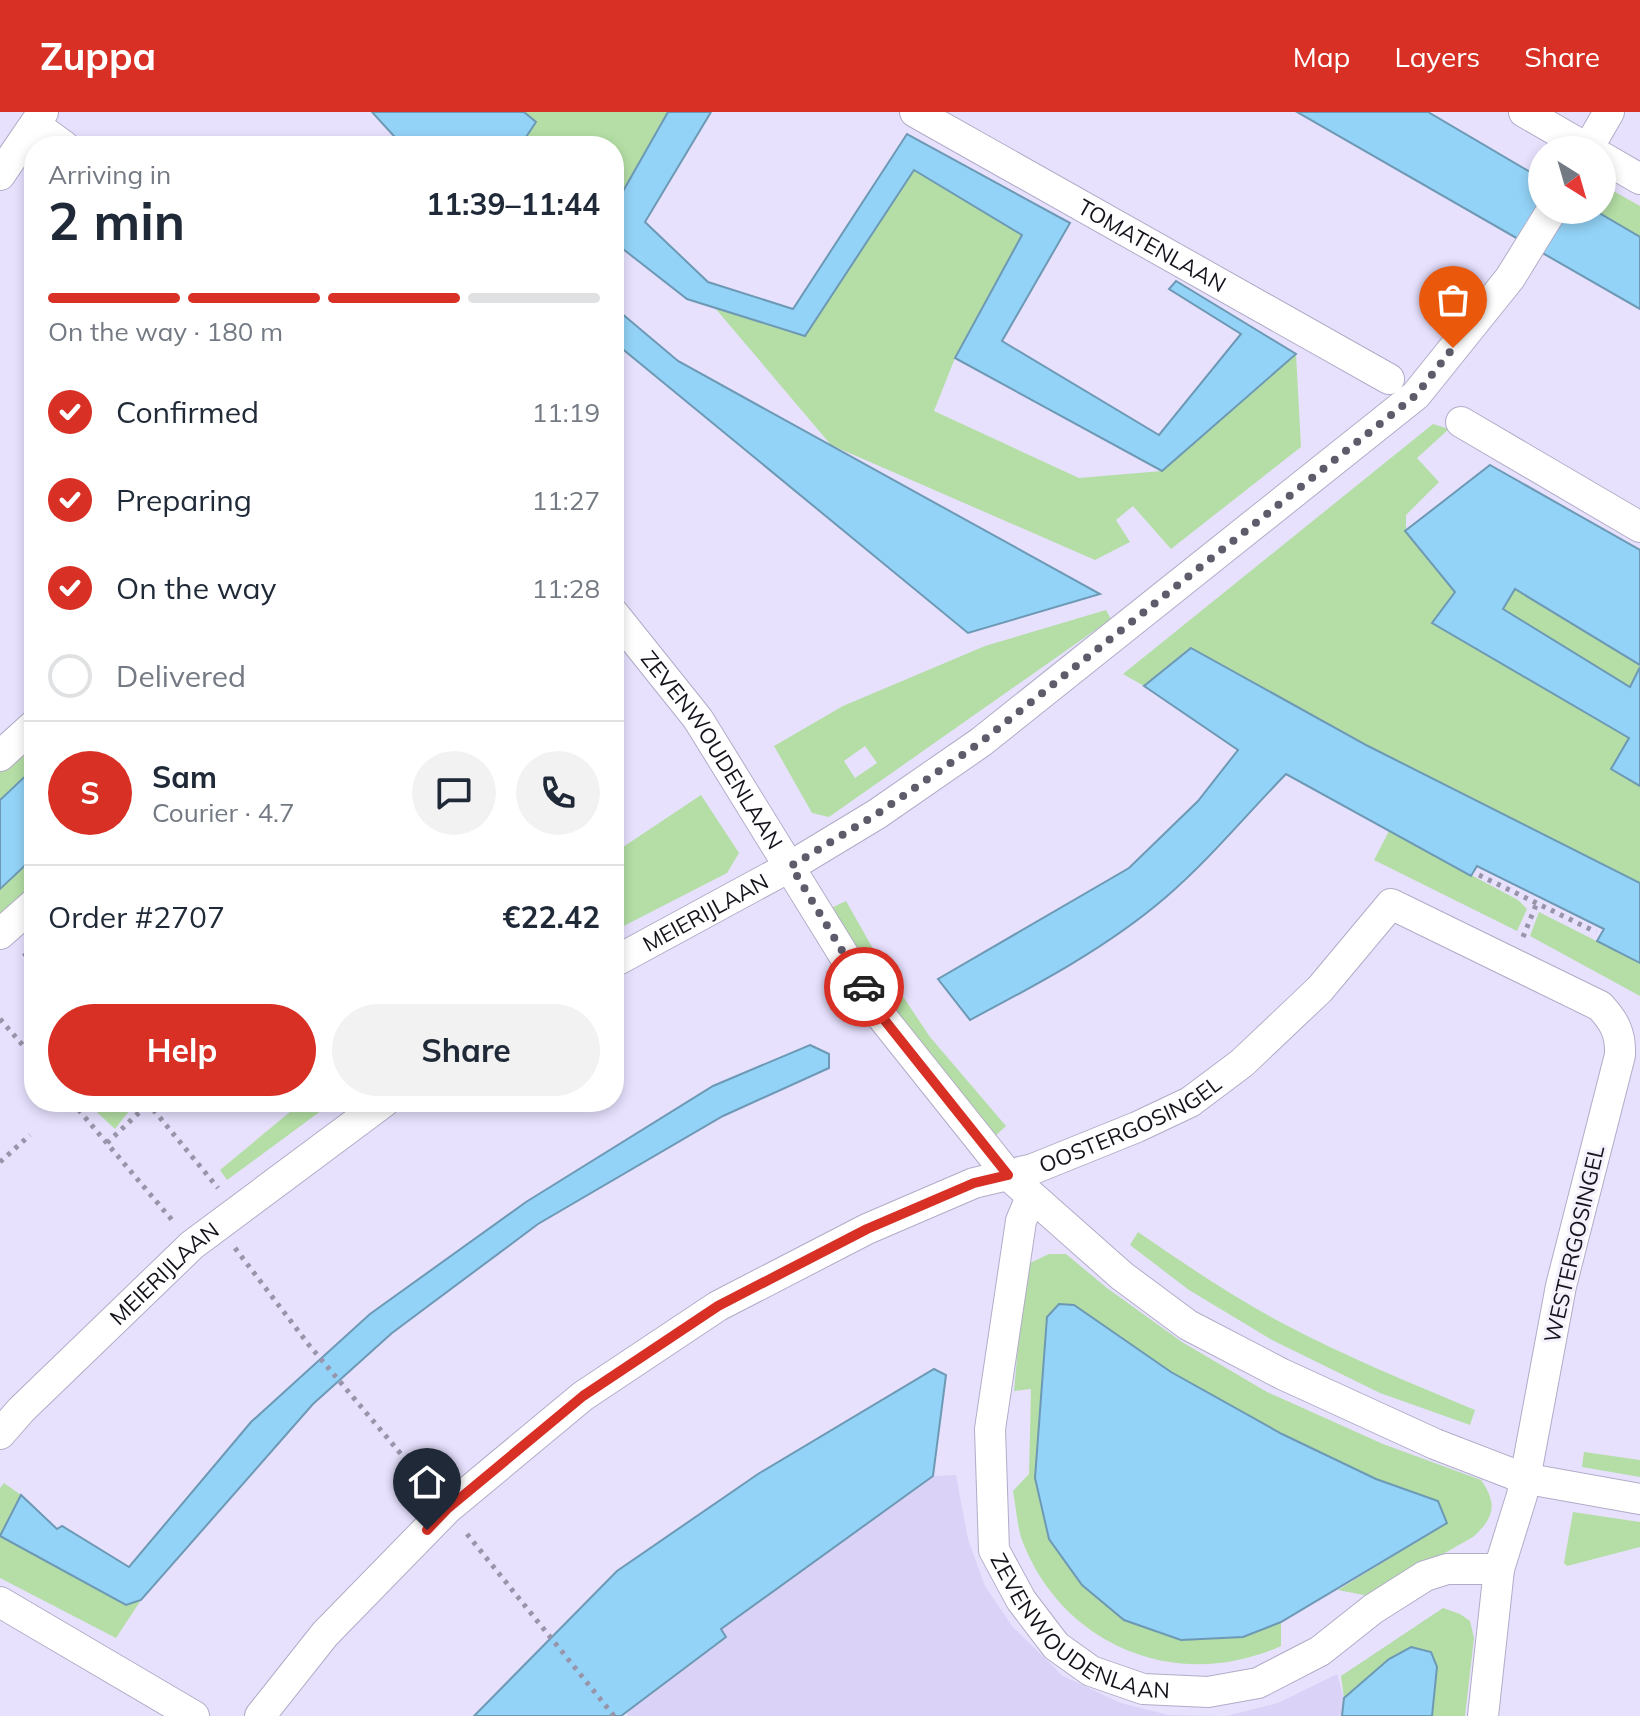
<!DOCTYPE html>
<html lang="en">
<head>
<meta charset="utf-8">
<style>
  :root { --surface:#fff; --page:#f2f2f3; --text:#1f2937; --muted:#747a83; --line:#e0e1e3; --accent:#d93025 }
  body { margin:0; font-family:Mulish,sans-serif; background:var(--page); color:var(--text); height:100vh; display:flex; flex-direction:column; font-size:30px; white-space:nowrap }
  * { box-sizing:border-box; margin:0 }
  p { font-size:26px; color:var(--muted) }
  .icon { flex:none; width:44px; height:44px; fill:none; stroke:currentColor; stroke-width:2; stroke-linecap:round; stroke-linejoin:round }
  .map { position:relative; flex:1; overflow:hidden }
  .side { position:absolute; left:24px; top:24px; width:600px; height:976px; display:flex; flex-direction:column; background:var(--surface); border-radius:32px; box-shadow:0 4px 12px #0003 }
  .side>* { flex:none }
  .needle { width:52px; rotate:143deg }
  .controls { position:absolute; left:1528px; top:24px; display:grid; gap:16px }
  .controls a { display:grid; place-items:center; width:88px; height:88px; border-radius:50%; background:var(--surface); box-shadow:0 4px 12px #0003; font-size:40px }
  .pin { position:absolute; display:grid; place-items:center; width:68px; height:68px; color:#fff; margin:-82px -34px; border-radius:50% 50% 50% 0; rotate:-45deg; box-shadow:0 0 8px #0007 }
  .pin .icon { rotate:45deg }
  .courier { position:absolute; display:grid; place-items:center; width:80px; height:80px; margin:-40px; border:6px solid #d93025; border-radius:50%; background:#fff; color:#222; box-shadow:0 2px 10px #0007 }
  .head em { font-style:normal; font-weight:700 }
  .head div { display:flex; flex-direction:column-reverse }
  .head { display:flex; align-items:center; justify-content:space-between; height:136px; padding:0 24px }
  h1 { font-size:52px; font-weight:700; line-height:60px }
  .bar { display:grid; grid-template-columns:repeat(4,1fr); gap:12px 8px; align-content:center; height:96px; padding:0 24px }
  .bar i { height:10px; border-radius:6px; background:var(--line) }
  .bar .active { background:var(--accent) }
  .bar p { grid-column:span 4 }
  .line { display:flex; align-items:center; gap:20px; padding:0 24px; border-top:2px solid var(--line) }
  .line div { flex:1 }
  .round { display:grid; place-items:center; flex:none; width:84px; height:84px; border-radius:42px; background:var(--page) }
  ol { padding:0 24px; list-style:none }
  li { display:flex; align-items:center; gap:24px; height:88px }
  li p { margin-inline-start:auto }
  li .icon { padding:8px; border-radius:50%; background:var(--accent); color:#fff; stroke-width:4 }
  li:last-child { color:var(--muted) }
  li i { width:44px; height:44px; border:4px solid var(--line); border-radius:50% }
  .button { display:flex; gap:16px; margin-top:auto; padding:16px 24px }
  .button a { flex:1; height:92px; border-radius:48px; background:var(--accent); color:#fff; font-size:32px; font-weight:700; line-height:92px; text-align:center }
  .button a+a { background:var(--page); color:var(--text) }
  header { display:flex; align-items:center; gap:48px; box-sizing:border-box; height:112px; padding:0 40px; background:var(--accent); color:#fff }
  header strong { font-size:38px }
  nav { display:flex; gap:44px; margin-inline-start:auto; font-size:28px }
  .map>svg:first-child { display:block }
</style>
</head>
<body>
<header>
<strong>Zuppa</strong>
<nav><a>Map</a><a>Layers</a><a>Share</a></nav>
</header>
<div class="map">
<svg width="1640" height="1604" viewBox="0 0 1640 1604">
  <rect width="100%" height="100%" fill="#e7e1fe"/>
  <polygon fill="#dbd3f7" points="956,1363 968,1427 985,1474 1012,1514 1063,1564 1121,1591 1169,1603 1226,1604 1278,1591 1337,1562 1344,1586 1342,1604 629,1604 625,1600 726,1525 721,1517 933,1364"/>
  <g fill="#b4dea5" fill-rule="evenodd">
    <polygon points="524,0 668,0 614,95 614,34 520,34 536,10"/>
    <polygon points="914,58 1023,123 955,246 934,299 1079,366 1162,359 1296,242 1301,335 1171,437 1133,394 1116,408 1130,430 1095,448 831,333 715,196 805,224"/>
    <polygon points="1602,80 1615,80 1640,94 1640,125 1594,98 1602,98"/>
    <polygon points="1433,312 1449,317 1417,346 1439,370 1406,403 1406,419 1455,480 1433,511 1630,626 1611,656 1640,674 1640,771 1368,634 1191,536 1144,574 1123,562"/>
    <polygon points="1515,477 1640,553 1631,575 1502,497"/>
    <path d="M1106 498 1111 507 829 705 812 701 774 634 843 594 985 534ZM865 634 877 651 855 666 844 649Z"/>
    <polygon points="34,630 34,656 0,688 0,660"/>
    <polygon points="701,683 739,741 727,761 614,819 614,741"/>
    <polygon points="1389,719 1518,788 1527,797 1517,819 1374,748"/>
    <polygon points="34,745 34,775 0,807 0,777"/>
    <polygon points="846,789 884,856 930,925 1006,1014 993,1026 870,865 833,795"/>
    <polygon points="1539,800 1640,851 1640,884 1530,824"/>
    <polygon points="86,990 136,990 115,1017"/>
    <polygon points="302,990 333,990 227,1068 220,1058"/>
    <path d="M1138 1120C1186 1153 1233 1185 1284 1212 1346 1245 1411 1271 1475 1298L1470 1313 1380 1281 1272 1228 1189 1178 1130 1133Z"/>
    <path d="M1049 1142H1066L1107 1176 1182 1230 1267 1280 1383 1332 1481 1368C1498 1392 1494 1406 1473 1425L1369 1484 1338 1478 1447 1411 1438 1389 1376 1367 1282 1322 1171 1260 1074 1194 1059 1193 1047 1205 1035 1366 1049 1428 1082 1473 1243 1525 1281 1510V1534C1178 1581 1062 1534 1022 1428 1017 1413 1016 1395 1013 1379L1029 1362 1031 1277 1014 1279 1021 1201 1020 1173 1030 1151Z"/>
    <polygon points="1584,1340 1640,1348 1640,1365 1582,1355"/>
    <polygon points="4,1371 21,1383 0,1423 0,1376"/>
    <polygon points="1573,1400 1640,1410 1640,1435 1567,1454 1564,1451"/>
    <polygon points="0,1424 126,1493 141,1488 116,1526 0,1466"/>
    <polygon points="1443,1496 1460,1502 1470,1509 1474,1526 1465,1604 1432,1604 1437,1555 1430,1540 1411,1535 1389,1547 1344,1586 1341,1564"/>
  </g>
  <g fill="#93d3f7" stroke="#6d99b5" stroke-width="2">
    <polygon points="372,0 524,0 536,10 520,34 403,34"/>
    <polygon points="668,0 711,0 645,110 708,170 793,197 907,22 1070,111 1002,229 1159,323 1241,222 1169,177 1176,169 1296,242 1162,359 955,246 1022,123 914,58 805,224 687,187 614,130 614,95"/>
    <polygon points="1297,0 1428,0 1542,67 1542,98 1594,98 1640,125 1640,197"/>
    <polygon points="614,195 678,249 1100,482 968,521 614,230"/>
    <polygon points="1490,353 1640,438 1640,553 1515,477 1503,497 1630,575 1640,555 1640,674 1611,657 1629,626 1432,511 1455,480 1405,419"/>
    <path d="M1191 536 1368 634 1640 771V851L1597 829 1604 817 1477 754 1471 764 1286 662C1246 703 1210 747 1166 785 1108 835 1038 872 970 908L938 867 1129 756 1198 689 1238 638 1144 574Z"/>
    <polygon points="34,656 34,745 0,777 0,688"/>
    <polygon points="810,933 829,942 829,956 723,1004 538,1112 392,1221 313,1292 141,1488 126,1493 0,1424 21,1383 57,1417 62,1414 129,1455 251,1310 370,1202 526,1090 713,974"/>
    <polygon points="1059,1192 1074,1193 1171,1260 1282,1322 1376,1367 1438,1389 1447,1411 1281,1510 1243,1525 1181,1528 1124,1508 1082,1473 1049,1427 1035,1366 1047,1205"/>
    <polygon points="934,1257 946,1263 933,1364 721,1517 726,1525 621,1604 474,1604 617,1459 758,1362"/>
    <polygon points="1411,1535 1431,1540 1437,1555 1432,1604 1342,1604 1344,1586 1389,1547"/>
  </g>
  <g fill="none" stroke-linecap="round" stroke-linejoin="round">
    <defs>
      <g id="street">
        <path id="s1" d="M915 0 1389 267"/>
        <polyline points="1524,0 1590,38"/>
        <polyline points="35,13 64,34"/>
        <polyline points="1587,38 1609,0"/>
        <polyline points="1602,45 1640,67"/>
        <polyline points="0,63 43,0"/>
        <polyline points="1461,310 1640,415"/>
        <path id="s2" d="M614 502 698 607 882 905 1008 1063 1122 1164 1188 1213 1282 1262 1435 1332 1523 1366 1640 1387"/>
        <polyline points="0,644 34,613"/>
        <polyline points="0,822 34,792"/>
        <path id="s3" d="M614 850 791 754 877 702 981 630 1416 283 1510 166 1552 98"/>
        <path id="s4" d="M1031 1085 1021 1109 990 1317 994 1438 1021 1488 1056 1534 1091 1559 1143 1577 1208 1580 1258 1571 1320 1539 1373 1497 1425 1464 1447 1457H1499"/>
        <path id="s5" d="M0 1322 21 1298 192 1133 384 990"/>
        <polyline points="0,1490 194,1604"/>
        <path id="s6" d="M260 1604 325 1522 447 1397 583 1284 718 1194 867 1117 974 1071 1033 1057 1137 1015 1190 990 1242 951 1320 877 1391 792 1600 894C1614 909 1621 921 1620 943L1561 1174 1522 1383 1499 1457 1483 1604"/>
      </g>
    </defs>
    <use href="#street" stroke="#b1acc7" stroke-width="32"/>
    <g stroke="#9894a9" stroke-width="5" stroke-dasharray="4 6" stroke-linecap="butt">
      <polyline points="1479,763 1596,820"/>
      <polyline points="1523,825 1536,793"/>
      <polyline points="24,841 34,853"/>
      <polyline points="0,907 34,946"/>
      <polyline points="72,990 172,1108"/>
      <polyline points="147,990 218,1076"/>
      <polyline points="107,1031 148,992"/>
      <polyline points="0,1050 30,1023"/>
      <polyline points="235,1136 309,1233 428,1374"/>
      <polyline points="467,1422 614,1604"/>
    </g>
    <use href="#street" stroke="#fff" stroke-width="30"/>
  </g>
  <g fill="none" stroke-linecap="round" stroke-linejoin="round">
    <polyline stroke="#5e5b6b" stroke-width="8" stroke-dasharray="0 14.4" points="864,875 791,754 877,702 981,630 1416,283 1453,236"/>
    <polyline stroke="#d93025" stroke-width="10" points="427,1418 447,1397 583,1284 718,1194 867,1117 974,1071 1008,1063 882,905 864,875"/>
  </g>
  <g text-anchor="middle" stroke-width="6" stroke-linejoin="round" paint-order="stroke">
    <g font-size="22" fill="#15131c" stroke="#f4f1fd">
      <text dy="8" stroke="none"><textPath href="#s1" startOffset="272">TOMATENLAAN</textPath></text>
      <text dy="8" stroke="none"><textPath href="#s2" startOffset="168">ZEVENWOUDENLAAN</textPath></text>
      <text dy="8" stroke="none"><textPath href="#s3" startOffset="104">MEIERIJLAAN</textPath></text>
      <text dy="8" stroke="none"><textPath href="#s6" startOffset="1070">OOSTERGOSINGEL</textPath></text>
      <text transform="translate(1574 1132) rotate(-77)" y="8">WESTERGOSINGEL</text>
      <text dy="8" stroke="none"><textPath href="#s5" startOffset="230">MEIERIJLAAN</textPath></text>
      <text dy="8" stroke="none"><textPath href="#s4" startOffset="480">ZEVENWOUDENLAAN</textPath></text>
    </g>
  </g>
</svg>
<div class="controls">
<a><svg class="needle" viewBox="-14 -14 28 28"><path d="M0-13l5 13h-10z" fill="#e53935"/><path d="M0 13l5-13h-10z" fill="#747a83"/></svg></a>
</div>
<div class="pin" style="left:1453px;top:236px;background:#ea580c"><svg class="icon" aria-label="bag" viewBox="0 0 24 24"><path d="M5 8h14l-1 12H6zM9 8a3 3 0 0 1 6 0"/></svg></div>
<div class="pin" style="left:427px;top:1418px;background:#1f2937"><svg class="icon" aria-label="home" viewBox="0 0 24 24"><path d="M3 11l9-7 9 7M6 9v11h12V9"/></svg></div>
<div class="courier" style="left:864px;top:875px"><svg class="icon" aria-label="car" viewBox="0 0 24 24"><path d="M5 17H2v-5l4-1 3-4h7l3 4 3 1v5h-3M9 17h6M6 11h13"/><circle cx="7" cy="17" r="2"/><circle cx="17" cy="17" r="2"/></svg></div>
<section class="side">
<div class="head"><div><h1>2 min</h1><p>Arriving in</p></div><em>11:39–11:44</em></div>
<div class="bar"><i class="active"></i><i class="active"></i><i class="active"></i><i></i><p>On the way · 180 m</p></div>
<ol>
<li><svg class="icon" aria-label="check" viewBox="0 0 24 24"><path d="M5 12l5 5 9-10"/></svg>Confirmed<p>11:19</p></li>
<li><svg class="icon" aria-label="check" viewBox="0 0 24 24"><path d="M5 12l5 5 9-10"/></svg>Preparing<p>11:27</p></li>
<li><svg class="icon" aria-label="check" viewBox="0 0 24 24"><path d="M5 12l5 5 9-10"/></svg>On the way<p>11:28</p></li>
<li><i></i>Delivered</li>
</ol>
<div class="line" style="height:144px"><b class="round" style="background:var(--accent);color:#fff">S</b><div><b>Sam</b><p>Courier · 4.7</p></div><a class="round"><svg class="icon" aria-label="chat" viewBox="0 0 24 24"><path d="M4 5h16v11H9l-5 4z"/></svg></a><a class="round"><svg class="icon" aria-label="phone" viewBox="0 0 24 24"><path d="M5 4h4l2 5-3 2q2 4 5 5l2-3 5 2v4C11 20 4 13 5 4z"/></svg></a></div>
<div class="line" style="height:104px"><div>Order #2707</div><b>€22.42</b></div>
<div class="button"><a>Help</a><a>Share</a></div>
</section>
</div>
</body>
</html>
